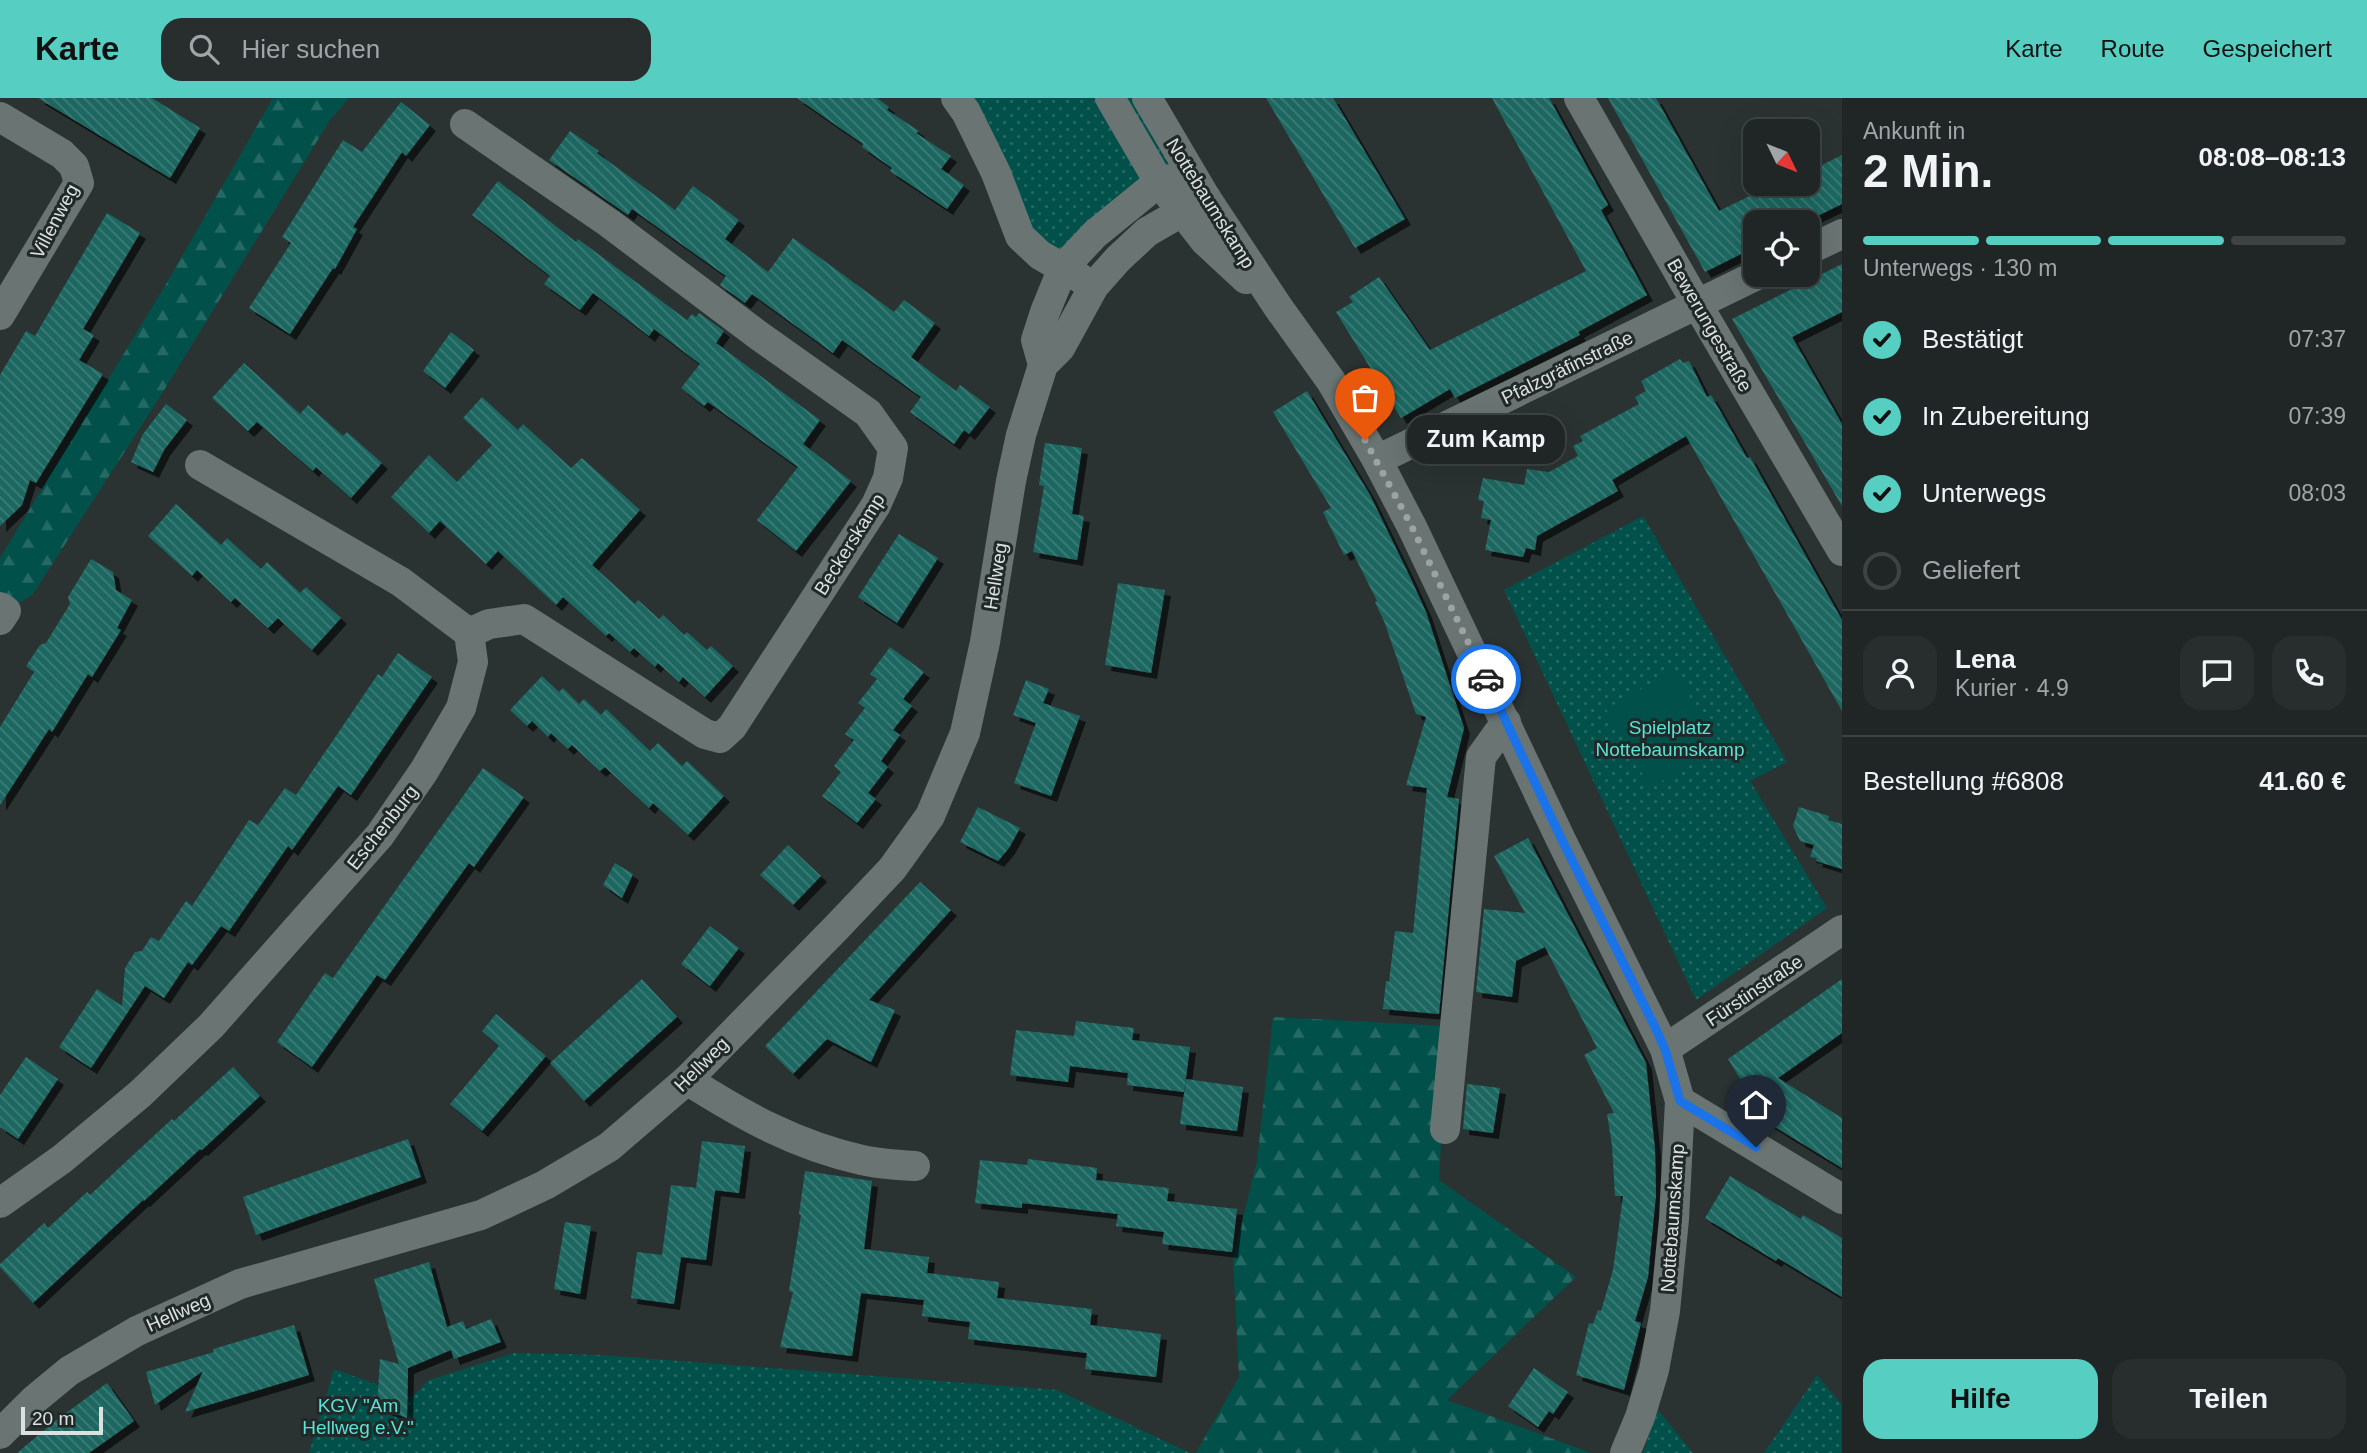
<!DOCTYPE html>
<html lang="de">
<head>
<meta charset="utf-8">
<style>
  :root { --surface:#202626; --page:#282e2e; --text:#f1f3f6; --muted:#a2a5a7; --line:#3d4343; --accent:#57cec2 }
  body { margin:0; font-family:Arial,sans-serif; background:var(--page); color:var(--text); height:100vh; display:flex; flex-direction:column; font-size:26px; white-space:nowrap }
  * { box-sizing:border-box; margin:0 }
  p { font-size:23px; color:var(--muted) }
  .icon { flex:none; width:38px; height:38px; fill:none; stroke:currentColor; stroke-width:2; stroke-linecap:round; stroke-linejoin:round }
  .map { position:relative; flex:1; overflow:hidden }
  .sheet { display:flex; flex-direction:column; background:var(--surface); width:525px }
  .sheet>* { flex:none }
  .needle { width:46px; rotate:133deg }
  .tools { position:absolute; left:1743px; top:21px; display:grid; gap:14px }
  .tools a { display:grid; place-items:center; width:77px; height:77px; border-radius:14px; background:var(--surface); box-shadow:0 7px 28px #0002,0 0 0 2px var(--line); font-size:35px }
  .scale { position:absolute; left:21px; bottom:18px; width:82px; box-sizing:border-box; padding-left:7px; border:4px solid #dbe0e0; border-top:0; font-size:19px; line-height:24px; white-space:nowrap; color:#dbe0e0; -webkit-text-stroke:5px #212928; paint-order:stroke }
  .pin { position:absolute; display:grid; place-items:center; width:60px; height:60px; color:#fff; margin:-72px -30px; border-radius:50% 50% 50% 0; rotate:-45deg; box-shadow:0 0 7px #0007 }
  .pin .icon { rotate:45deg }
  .courier { position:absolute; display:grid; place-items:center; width:70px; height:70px; margin:-35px; border:5px solid #1a73e8; border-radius:50%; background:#fff; color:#222; box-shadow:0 2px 9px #0007 }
  .bubble { position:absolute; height:49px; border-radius:21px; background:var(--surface); box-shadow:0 7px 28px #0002,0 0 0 2px var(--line); font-size:23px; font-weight:800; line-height:49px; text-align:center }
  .head em { font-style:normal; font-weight:800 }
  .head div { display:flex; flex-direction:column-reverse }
  .head { display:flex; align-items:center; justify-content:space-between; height:119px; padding:0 21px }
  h1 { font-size:46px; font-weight:800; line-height:52px }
  .bar { display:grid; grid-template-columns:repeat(4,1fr); gap:10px 7px; align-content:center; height:84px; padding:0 21px }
  .bar i { height:9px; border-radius:5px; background:var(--line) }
  .bar .current { background:var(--accent) }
  .bar p { grid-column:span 4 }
  .line { display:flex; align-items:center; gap:18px; padding:0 21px; border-top:2px solid var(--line) }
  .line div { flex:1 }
  .round { display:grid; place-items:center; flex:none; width:74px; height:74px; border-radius:21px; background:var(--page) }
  ol { padding:0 21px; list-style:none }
  li { display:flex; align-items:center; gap:21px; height:77px }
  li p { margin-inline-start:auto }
  li .icon { padding:7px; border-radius:50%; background:var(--accent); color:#111; stroke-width:4 }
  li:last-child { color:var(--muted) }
  li i { width:38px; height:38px; border:4px solid var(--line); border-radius:50% }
  .primary-button { display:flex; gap:14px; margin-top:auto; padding:14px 21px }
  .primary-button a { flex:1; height:80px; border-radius:21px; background:var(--accent); color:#111; font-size:28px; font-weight:800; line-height:80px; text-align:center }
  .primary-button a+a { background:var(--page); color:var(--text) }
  header { display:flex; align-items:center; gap:42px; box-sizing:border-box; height:98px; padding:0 35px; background:var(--accent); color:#111 }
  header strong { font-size:33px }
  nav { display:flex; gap:38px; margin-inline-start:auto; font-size:24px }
  .search { width:490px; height:63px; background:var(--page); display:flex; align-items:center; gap:18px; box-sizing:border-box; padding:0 24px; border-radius:21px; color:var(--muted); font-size:26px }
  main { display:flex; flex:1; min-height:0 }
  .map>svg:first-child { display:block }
</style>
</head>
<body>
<header>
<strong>Karte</strong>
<div class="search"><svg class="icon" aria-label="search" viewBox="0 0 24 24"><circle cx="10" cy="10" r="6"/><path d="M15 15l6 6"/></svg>Hier suchen</div>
<nav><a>Karte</a><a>Route</a><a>Gespeichert</a></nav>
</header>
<main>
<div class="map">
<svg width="1842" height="1355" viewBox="0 0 1842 1355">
  <defs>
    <pattern id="green-dots" width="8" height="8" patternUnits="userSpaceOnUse" patternTransform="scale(1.75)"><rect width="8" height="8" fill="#01504a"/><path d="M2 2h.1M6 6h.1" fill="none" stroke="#256964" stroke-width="1.8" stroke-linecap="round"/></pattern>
    <pattern id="forest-firs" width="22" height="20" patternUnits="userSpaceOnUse" patternTransform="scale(1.75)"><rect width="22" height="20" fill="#01504a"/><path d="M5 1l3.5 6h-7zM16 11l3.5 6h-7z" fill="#256964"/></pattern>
    <pattern id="building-back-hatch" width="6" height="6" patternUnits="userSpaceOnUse" patternTransform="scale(1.75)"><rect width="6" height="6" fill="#1d6761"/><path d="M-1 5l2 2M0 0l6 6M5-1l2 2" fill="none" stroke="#3d7c77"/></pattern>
    <filter id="shadow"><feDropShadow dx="6" dy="6" stdDeviation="0" flood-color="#0009"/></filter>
  </defs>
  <rect width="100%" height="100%" fill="#2b3332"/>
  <g fill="url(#green-dots)">
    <polygon points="960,0 1144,0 1187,73 1063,167 1041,157"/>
    <polygon points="1643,418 1787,664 1750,683 1827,810 1696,902 1504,492"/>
    <polygon points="514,1255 601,1257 1057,1292 1190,1355 309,1355 334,1271 412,1299 429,1282"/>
    <polygon points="1817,1277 1842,1307 1842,1355 1764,1355"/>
    <polygon points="1658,1312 1693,1355 1643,1355"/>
  </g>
  <g fill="url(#forest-firs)">
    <polygon points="273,0 349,0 330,22 158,302 33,496 7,513 0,508 0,460 166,186"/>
    <polygon points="1273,919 1447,928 1439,1082 1576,1179 1447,1302 1591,1355 1196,1355 1239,1279 1233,1160 1257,1063"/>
  </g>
  <polygon fill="#01504a" points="1675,572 1719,651 1650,690 1606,611"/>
  <g fill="url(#building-back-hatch)" filter="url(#shadow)">
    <polygon points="38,0 152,0 200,30 170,80"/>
    <polygon points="797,0 877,0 889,9 887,12 919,33 916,35 951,58 941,71 964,87 947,111 890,73 892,70 862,49 863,46"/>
    <polygon points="1266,0 1333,0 1405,121 1355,150"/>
    <polygon points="1492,0 1549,0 1608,107 1601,112 1647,197 1578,234 1580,237 1455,300 1450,291 1401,320 1336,214 1353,204 1349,199 1379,179 1430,252 1586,173"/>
    <polygon points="1608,0 1656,0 1719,113 1774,86 1808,86 1808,74 1842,57 1842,106 1805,124 1755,124 1755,149 1705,174"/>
    <polygon points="401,4 430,27 406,58 402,54 353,129 357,131 335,171 333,170 290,236 249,210 291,145 282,139 343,42 362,54"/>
    <polygon points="570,33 599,53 597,55 675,112 693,88 739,122 725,141 768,174 793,140 894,214 904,202 935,225 911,259 956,293 960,287 990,309 969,336 964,332 954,346 910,314 921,299 842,242 833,255 752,196 745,205 720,187 726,178 632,111 628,117 549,62"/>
    <polygon points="498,83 576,144 578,141 687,222 692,216 696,219 699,215 724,233 716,245 820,322 803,346 851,383 796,453 757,422 798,369 708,304 704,308 681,290 700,266 654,231 649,238 593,195 580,212 544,186 550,178 472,117"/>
    <polygon points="107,115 140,135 83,231 94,237 79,262 103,276 36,385 30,382 22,407 0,428 0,277 26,233 35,238"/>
    <polygon points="1842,166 1842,214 1792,239 1842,326 1842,408 1732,221"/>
    <polygon points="451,234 474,252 445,290 423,273"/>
    <polygon points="1680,261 1683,265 1689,263 1707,299 1711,297 1747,360 1750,359 1842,522 1842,613 1686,338 1612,382 1618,393 1537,438 1535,452 1526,450 1523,459 1485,452 1491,422 1481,420 1484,403 1478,402 1483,380 1524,387 1527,371 1549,374 1578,358 1573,348 1583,343 1580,338 1639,306 1635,299 1646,293 1641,283"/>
    <polygon points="244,265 300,316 308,307 343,338 347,334 382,365 351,400 316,369 313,373 257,324 248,333 212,300"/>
    <polygon points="1307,293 1370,397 1410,479 1426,514 1464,630 1447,699 1459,701 1439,916 1383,911 1386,883 1389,884 1395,833 1413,835 1427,690 1406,687 1426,619 1416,616 1384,523 1375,504 1377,503 1352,453 1344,457 1323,414 1331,410 1273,314"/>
    <polygon points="482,299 518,332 523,326 571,370 582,360 640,412 592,467 635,506 638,502 659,521 663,517 684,537 687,534 707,552 711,548 733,568 705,599 683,579 679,584 658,565 655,569 634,550 630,554 609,535 606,538 563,499 556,507 498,453 486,466 440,423 429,435 391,399 429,357 457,384 492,347 463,320"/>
    <polygon points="166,306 187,322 164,352 153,374 131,364 143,336"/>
    <polygon points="1045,345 1082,350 1072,416 1084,418 1077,462 1033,454 1044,388 1039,387"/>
    <polygon points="176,406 221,447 227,440 261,471 267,464 300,495 306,489 341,520 312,552 278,520 268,530 235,500 231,504 197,472 192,478 148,438"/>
    <polygon points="899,436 938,460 897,525 858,499"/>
    <polygon points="91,461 113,474 116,492 132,502 117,530 121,532 92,579 88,576 52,634 49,631 0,707 0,629 34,574 26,568 40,547 46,545 70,506 68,499"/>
    <polygon points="1118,485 1165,492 1151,575 1105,567"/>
    <polygon points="890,549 924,574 903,601 912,608 893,632 900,637 881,663 888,669 868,695 876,701 857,725 822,698 841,674 834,668 854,642 845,636 865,610 858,605 877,581 870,576"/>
    <polygon points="398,555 432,579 351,697 338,688 292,752 288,748 229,833 221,828 192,867 188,864 164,900 145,888 91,970 59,949 97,891 122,908 125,870 135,854 142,853 151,839 159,843 186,803 192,808 249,722 258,727 285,690 296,697 378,576 382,579"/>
    <polygon points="542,578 559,594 563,590 579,606 584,601 601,617 606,611 650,653 658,645 682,668 687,663 724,698 688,737 653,705 649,710 605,669 600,673 572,647 568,651 551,635 548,639 532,623 527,628 510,612"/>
    <polygon points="1026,582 1049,591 1043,605 1080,618 1051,698 1014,685 1036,625 1013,617"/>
    <polygon points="483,670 524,699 474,769 469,765 385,882 377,877 312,969 277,944 325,875 333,880"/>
    <polygon points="978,709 1020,730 1009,750 998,763 960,744"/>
    <polygon points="1799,709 1829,718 1828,722 1842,726 1842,771 1816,763 1817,760 1810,759 1814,747 1800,743 1793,728"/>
    <polygon points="1528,740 1646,965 1655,1052 1656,1096 1648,1179 1635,1223 1641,1225 1624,1292 1576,1277 1589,1225 1593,1226 1598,1212 1601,1213 1613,1172 1623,1098 1615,1098 1612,1047 1607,1016 1614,1015 1584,957 1597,950 1545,849 1516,863 1512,899 1476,894 1484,811 1525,815 1494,758"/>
    <polygon points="788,747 821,778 793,807 760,777"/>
    <polygon points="615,765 633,776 622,800 603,787"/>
    <polygon points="920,784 951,812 869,902 895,912 871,964 827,941 793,976 765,948"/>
    <polygon points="710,828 739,850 710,888 681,866"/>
    <polygon points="642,881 677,919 584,1003 550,965"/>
    <polygon points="1842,881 1842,935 1778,980 1842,1020 1842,1070 1767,1024 1728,961"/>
    <polygon points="496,916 546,958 482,1033 450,1006 499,948 482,933"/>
    <polygon points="1076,923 1134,930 1132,942 1190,949 1184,994 1127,987 1128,975 1070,968 1068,984 1010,977 1016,932 1074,938"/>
    <polygon points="26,959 58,981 18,1041 0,1029 0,997"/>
    <polygon points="233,969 260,998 202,1052 200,1051 144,1103 143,1102 33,1205 0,1169 0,1166 44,1125 48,1130 87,1094 90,1097 172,1021 174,1023"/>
    <polygon points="1186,981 1243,989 1237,1033 1180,1026"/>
    <polygon points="1467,986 1500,990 1493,1035 1463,1031"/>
    <polygon points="408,1041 421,1079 256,1137 243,1099"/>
    <polygon points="702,1043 745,1048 739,1095 696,1090"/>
    <polygon points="1028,1061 1097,1070 1096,1082 1169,1090 1167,1103 1237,1111 1232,1154 1162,1146 1164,1134 1116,1128 1118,1116 1022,1105 1022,1110 975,1105 980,1062 1027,1067"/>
    <polygon points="805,1073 872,1083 864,1151 929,1159 927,1175 999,1184 997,1200 1092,1211 1090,1227 1161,1236 1156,1279 1085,1271 1087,1255 968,1241 970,1224 922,1218 924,1202 861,1195 852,1258 780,1249 793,1194 789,1193 801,1117 799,1116"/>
    <polygon points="1730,1078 1801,1121 1803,1117 1842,1140 1842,1199 1778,1160 1776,1163 1705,1120"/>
    <polygon points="671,1087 715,1092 706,1162 681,1159 674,1206 631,1200 637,1154 662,1157"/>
    <polygon points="565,1124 591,1128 580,1196 554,1191"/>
    <polygon points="429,1164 447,1229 463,1223 466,1231 491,1221 501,1244 454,1261 451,1252 408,1270 407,1320 377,1308 380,1261 399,1266 374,1181"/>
    <polygon points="294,1227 309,1277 185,1314 203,1273 155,1307 146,1274 214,1254 213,1251"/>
    <polygon points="1534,1270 1568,1294 1553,1316 1549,1313 1538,1329 1508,1308"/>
    <polygon points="107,1285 134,1323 89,1355 17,1355 55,1323"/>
  </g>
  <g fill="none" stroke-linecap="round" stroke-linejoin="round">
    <g stroke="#6a7472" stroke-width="30">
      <polyline points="956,0 966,14 996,75 1020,138 1040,157 1080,180"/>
      <polyline points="1110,0 1159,84 1205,143 1246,181"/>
      <polyline points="1147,0 1206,100 1278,209 1331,283 1377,362 1412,429 1561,742 1665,951 1680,1003 1674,1121 1665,1213 1654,1272 1640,1319 1625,1355"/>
      <polyline points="1579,0 1697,206 1842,453"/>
      <polyline points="0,19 62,56 74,68 79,85 0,217"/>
      <polyline points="465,26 609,125 758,237 868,315 893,350 888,380 876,407 732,629 720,640 705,636 524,521 489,526 469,535"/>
      <polyline points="1808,152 1842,136"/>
      <polyline points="1043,267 1036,242 1045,214 1063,170 1095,136 1159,84 1178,79"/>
      <polyline points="1377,362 1757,177"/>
      <polyline points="0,509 6,513 0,522"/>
      <polyline points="1665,951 1842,832"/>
      <path d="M687 982C744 1018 795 1047 862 1062 879 1066 897 1067 915 1068"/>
      <polyline points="1680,1003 1842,1101"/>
      <polyline points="1445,1031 1481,659 1506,624"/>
      <polyline points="0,1105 62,1061 140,996 211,928 380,737 424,673 461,610 473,564 469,535 401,484 200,367"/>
      <polyline points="0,1336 34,1302 69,1273 137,1233 240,1186 481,1117 545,1087 609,1049 687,982 837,829 892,771 930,718 965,635 985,544 1011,383 1021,337 1043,267 1060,250 1094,188 1118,161 1147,134 1206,100"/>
    </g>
  </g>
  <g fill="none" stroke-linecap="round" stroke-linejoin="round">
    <polyline stroke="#9da3a3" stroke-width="7" stroke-dasharray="0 12.6" points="1365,342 1412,429 1486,581"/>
    <polyline stroke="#1a73e8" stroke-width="9" points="1486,581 1562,742 1654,927 1665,951 1680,1003 1756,1049"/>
  </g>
  <g text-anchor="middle" stroke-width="6" stroke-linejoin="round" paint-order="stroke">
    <g font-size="19" fill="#dbe0e0" stroke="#212928">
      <text transform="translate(1211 105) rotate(58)" y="7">Nottebaumskamp</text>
      <text transform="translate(54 123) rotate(-62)" y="7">Villenweg</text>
      <text transform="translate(1710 227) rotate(60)" y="7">Bewerungestraße</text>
      <text transform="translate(1567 269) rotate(-26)" y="7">Pfalzgräfinstraße</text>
      <text transform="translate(849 446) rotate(-58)" y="7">Beckerskamp</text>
      <text transform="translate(995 478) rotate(-81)" y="7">Hellweg</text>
      <text transform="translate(382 729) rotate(-52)" y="7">Eschenburg</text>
      <text transform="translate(1754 892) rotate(-34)" y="7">Fürstinstraße</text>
      <text transform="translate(701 966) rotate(-45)" y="7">Hellweg</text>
      <text transform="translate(1672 1120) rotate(-86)" y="7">Nottebaumskamp</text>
      <text transform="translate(178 1214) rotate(-24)" y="7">Hellweg</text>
    </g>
    <g font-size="19" fill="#59e2d5" stroke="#212928">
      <text x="1670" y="636">Spielplatz<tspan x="1670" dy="22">Nottebaumskamp</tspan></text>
      <text x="358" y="1314">KGV "Am<tspan x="358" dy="22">Hellweg e.V."</tspan></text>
    </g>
  </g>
</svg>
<div class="tools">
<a><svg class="needle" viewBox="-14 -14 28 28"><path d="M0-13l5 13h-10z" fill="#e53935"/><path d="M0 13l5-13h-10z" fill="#a2a5a7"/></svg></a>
<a><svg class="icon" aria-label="locate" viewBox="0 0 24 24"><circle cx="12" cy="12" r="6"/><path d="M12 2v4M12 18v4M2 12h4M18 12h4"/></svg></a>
</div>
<div class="scale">20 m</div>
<div class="pin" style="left:1365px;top:342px;background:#ea580c"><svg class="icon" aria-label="bag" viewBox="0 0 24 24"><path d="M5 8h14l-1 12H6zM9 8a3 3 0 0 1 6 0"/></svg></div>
<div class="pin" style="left:1756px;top:1049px;background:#1f2937"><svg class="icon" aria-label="home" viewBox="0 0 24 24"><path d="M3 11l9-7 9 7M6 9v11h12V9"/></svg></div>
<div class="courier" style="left:1486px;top:581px"><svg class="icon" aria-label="car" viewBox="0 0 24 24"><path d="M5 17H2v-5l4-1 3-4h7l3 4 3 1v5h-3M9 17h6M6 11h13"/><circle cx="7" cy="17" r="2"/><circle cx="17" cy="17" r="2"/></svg></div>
<div class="bubble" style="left:1407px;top:317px;width:158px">Zum Kamp</div>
</div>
<section class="sheet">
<div class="head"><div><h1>2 Min.</h1><p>Ankunft in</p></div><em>08:08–08:13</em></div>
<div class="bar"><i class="current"></i><i class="current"></i><i class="current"></i><i></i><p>Unterwegs · 130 m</p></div>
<ol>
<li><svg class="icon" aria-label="check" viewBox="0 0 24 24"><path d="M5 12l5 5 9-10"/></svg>Bestätigt<p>07:37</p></li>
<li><svg class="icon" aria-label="check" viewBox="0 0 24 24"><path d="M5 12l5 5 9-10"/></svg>In Zubereitung<p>07:39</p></li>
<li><svg class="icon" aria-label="check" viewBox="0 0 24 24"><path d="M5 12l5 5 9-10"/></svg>Unterwegs<p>08:03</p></li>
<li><i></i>Geliefert</li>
</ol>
<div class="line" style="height:126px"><a class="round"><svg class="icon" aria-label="person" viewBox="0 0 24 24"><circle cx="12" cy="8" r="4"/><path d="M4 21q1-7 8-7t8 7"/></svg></a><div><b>Lena</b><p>Kurier · 4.9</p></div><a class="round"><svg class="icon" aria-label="chat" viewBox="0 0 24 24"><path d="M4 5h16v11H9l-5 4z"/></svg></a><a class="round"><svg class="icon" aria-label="phone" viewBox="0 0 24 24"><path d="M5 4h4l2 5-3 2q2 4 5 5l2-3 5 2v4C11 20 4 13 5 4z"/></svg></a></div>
<div class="line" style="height:91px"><div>Bestellung #6808</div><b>41.60 €</b></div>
<div class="primary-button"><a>Hilfe</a><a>Teilen</a></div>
</section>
</main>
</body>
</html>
